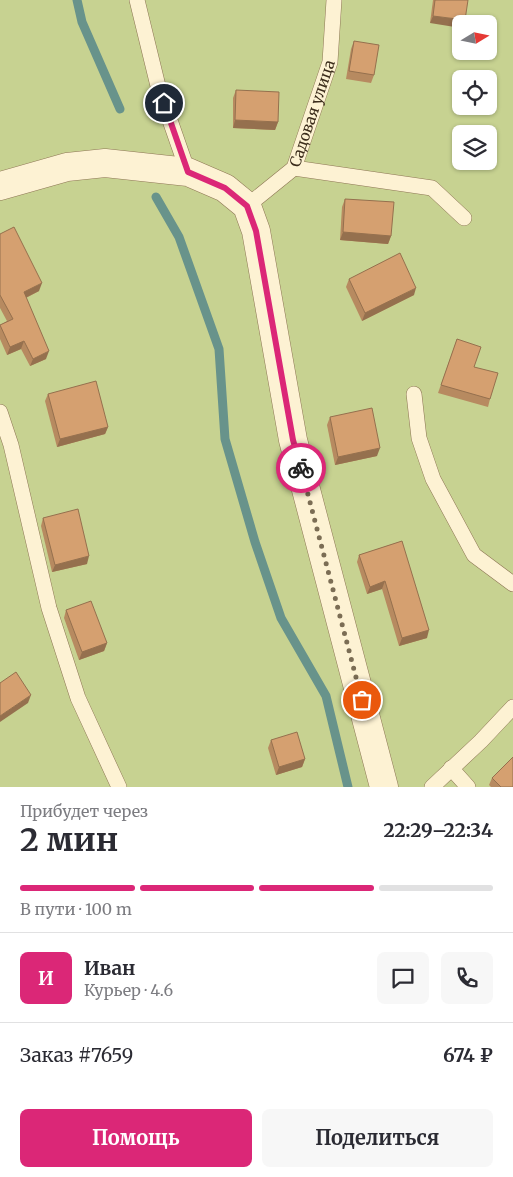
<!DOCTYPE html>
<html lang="ru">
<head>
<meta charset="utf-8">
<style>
  :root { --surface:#fff; --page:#f7f7f7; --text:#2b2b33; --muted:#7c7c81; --line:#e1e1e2; --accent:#db2777 }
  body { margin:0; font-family:Merriweather,serif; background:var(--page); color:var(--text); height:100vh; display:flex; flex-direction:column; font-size:19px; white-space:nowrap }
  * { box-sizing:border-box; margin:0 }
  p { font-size:16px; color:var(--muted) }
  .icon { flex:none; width:28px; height:28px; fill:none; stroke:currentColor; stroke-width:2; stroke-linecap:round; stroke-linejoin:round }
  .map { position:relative; height:787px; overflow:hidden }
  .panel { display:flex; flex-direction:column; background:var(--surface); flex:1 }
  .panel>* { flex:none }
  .needle { width:32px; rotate:80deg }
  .fabs { position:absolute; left:452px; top:15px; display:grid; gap:10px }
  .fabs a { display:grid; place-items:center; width:45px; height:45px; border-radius:8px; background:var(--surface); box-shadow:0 1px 4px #0004; font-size:25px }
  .pin { position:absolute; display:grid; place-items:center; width:42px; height:42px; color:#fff; margin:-21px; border:2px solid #fff; border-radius:50%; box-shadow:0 1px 5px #0007 }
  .courier { position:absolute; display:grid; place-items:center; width:50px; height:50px; margin:-25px; border:4px solid #db2777; border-radius:50%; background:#fff; color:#222; box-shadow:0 1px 6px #0007 }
  .overview em { font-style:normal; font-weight:700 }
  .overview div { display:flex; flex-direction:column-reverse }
  .overview { display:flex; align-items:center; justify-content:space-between; height:85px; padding:0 20px }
  h1 { font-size:32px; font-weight:700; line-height:38px }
  .bar { display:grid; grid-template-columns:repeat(4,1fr); gap:8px 5px; align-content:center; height:60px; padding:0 20px }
  .bar i { height:6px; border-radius:4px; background:var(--line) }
  .bar .selected { background:var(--accent) }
  .bar p { grid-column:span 4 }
  .line { display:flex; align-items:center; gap:12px; padding:0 20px; border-top:1px solid var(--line) }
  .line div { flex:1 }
  .round { display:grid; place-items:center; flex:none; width:52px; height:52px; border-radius:8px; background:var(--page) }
  .action { display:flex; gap:10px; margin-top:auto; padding:10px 20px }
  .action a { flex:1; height:58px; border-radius:8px; background:var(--accent); color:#fff; font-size:20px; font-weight:700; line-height:58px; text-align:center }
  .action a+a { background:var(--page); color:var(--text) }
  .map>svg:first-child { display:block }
</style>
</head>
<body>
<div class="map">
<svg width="513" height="787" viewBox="0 0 513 787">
  <rect width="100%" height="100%" fill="#f3e6bf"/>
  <path fill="#c7d291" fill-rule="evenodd" d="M0 0H513V787H0ZM461 24H489V51H461ZM461 79H489V106H461ZM461 134H489V161H461Z"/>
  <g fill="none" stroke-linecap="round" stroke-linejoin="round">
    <g stroke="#68938b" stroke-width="9">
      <polyline points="77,0 82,22 120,109"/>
      <polyline points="156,197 179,237 219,349 225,439 255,542 281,618 326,696 348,787"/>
    </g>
    <defs>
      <g id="lane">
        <polyline points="137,0 158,86 188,172"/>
        <polyline points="294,168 432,188 464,218"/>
        <path id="s1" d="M247 206 294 168 330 62 334 0"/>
        <polyline points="414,394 419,438 433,479 474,555 513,584"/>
        <polyline points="0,412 11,445 49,608 78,698 119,787"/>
        <polyline points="451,768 468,787"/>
        <polyline points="432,787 481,741 513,707"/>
      </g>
      <polyline id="street" points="0,186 67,167 105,163 188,172 225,188 247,206 256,231 293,440 384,787"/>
    </defs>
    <use href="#lane" stroke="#8e7655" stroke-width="16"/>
    <use href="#street" stroke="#8e7655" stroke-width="29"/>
    <use href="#lane" stroke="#fdf2d3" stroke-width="15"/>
    <use href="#street" stroke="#fdf2d3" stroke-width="28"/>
  </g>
  <g fill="#b78a60">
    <polygon points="433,0 468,0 430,23"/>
    <polygon points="354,41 374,75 371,83 346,79 351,49"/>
    <polygon points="236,90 278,122 275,130 233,128 233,98"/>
    <polygon points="345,199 391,236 388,244 340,240 342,207"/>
    <polygon points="0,234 39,291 26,298 46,359 30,366 21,349 7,355 0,339 0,325 7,321 0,308"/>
    <polygon points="349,279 414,295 362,321 346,287"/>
    <polygon points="457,339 474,367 490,399 488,407 438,393"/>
    <polygon points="48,394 108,427 105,434 57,447 45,401"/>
    <polygon points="330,417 377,456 335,465 327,425"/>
    <polygon points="43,518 87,564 52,572 41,526"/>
    <polygon points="402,541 427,638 399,646 382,589 367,594 357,562 359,555"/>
    <polygon points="66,610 107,643 104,651 79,660 64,618"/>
    <polygon points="271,740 305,759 302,767 276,775 268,748"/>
    <polygon points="492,778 513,787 491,787 489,785"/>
  </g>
  <g fill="#95704e">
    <polygon points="433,16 465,20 464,24 461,24 461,28 430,23"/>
    <polygon points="235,120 278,122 275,130 233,128"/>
    <polygon points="343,232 391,236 388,244 340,240"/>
    <polygon points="42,283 39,291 21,300 24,292"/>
    <polygon points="416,288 414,295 362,321 365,313"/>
    <polygon points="24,341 21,349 7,355 10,347"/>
    <polygon points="49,351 46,359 30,366 33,359"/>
    <polygon points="108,427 105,434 57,447 60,439"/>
    <polygon points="380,448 377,456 335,465 338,457"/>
    <polygon points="89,556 87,564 52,572 55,565"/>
    <polygon points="385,581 382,589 367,594 370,587"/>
    <polygon points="429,630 427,638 399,646 402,638"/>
    <polygon points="107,643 104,651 79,660 82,652"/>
    <polygon points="31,695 28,703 0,722 0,716"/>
    <polygon points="305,759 302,767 276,775 279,767"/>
  </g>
  <g fill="#d5a070" stroke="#95704e">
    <polygon points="435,0 468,0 465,20 433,16"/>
    <polygon points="354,41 379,45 374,75 349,71"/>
    <polygon points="236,90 279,92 278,122 235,120"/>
    <polygon points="345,199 394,202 391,236 343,232"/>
    <polygon points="14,227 42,283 24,292 49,351 33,359 24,341 10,347 0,325 13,319 0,295 0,234"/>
    <polygon points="400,253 416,288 365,313 349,279"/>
    <polygon points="457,339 481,347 474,367 498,373 490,399 441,385"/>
    <polygon points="96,381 108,427 60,439 48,394"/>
    <polygon points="372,408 380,448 338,457 330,417"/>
    <polygon points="78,509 89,556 55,565 43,518"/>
    <polygon points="402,541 429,630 402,638 385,581 370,587 359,555"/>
    <polygon points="91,601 107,643 82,652 66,610"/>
    <polygon points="16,672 31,695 0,716 0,683"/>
    <polygon points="297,732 305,759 279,767 271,740"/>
    <polygon points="513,757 513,787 501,787 492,778"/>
  </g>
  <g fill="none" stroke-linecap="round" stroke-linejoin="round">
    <polyline stroke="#7b6d54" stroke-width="5" stroke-dasharray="0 9" points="301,468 362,700"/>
    <polyline stroke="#db2777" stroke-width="6" points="164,103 188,172 225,188 247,206 256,231 293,440 301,468"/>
  </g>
  <g text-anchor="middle" stroke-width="5" stroke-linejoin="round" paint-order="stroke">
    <g font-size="15" fill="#3b2c1b" stroke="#f9efcf">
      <text dy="5" stroke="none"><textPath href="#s1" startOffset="118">Садовая улица</textPath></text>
    </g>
  </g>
</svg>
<div class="fabs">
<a><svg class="needle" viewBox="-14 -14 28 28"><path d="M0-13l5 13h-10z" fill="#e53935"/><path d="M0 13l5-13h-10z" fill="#7c7c81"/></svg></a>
<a><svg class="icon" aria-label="locate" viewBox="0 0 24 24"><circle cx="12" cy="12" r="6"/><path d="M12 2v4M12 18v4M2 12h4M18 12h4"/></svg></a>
<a><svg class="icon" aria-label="layers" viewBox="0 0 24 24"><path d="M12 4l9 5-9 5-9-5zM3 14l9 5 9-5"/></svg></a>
</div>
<div class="pin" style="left:362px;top:700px;background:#ea580c"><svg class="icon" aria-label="bag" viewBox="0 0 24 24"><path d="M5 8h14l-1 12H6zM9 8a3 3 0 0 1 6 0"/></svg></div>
<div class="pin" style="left:164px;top:103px;background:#1f2937"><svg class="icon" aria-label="home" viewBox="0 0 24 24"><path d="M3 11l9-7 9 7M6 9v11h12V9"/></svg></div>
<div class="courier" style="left:301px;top:468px"><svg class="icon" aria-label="bike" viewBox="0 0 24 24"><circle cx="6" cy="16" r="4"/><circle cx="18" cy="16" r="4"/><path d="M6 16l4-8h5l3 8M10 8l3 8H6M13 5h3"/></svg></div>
</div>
<section class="panel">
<div class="overview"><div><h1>2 мин</h1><p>Прибудет через</p></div><em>22:29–22:34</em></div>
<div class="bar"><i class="selected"></i><i class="selected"></i><i class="selected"></i><i></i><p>В пути · 100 m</p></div>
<div class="line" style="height:90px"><b class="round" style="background:var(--accent);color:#fff">И</b><div><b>Иван</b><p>Курьер · 4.6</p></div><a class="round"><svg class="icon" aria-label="chat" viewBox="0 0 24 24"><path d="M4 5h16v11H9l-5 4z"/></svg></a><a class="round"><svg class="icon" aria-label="phone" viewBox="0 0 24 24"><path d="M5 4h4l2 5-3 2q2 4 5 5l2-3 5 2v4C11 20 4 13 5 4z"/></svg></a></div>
<div class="line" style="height:65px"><div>Заказ #7659</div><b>674 ₽</b></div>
<div class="action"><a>Помощь</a><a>Поделиться</a></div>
</section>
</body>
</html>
